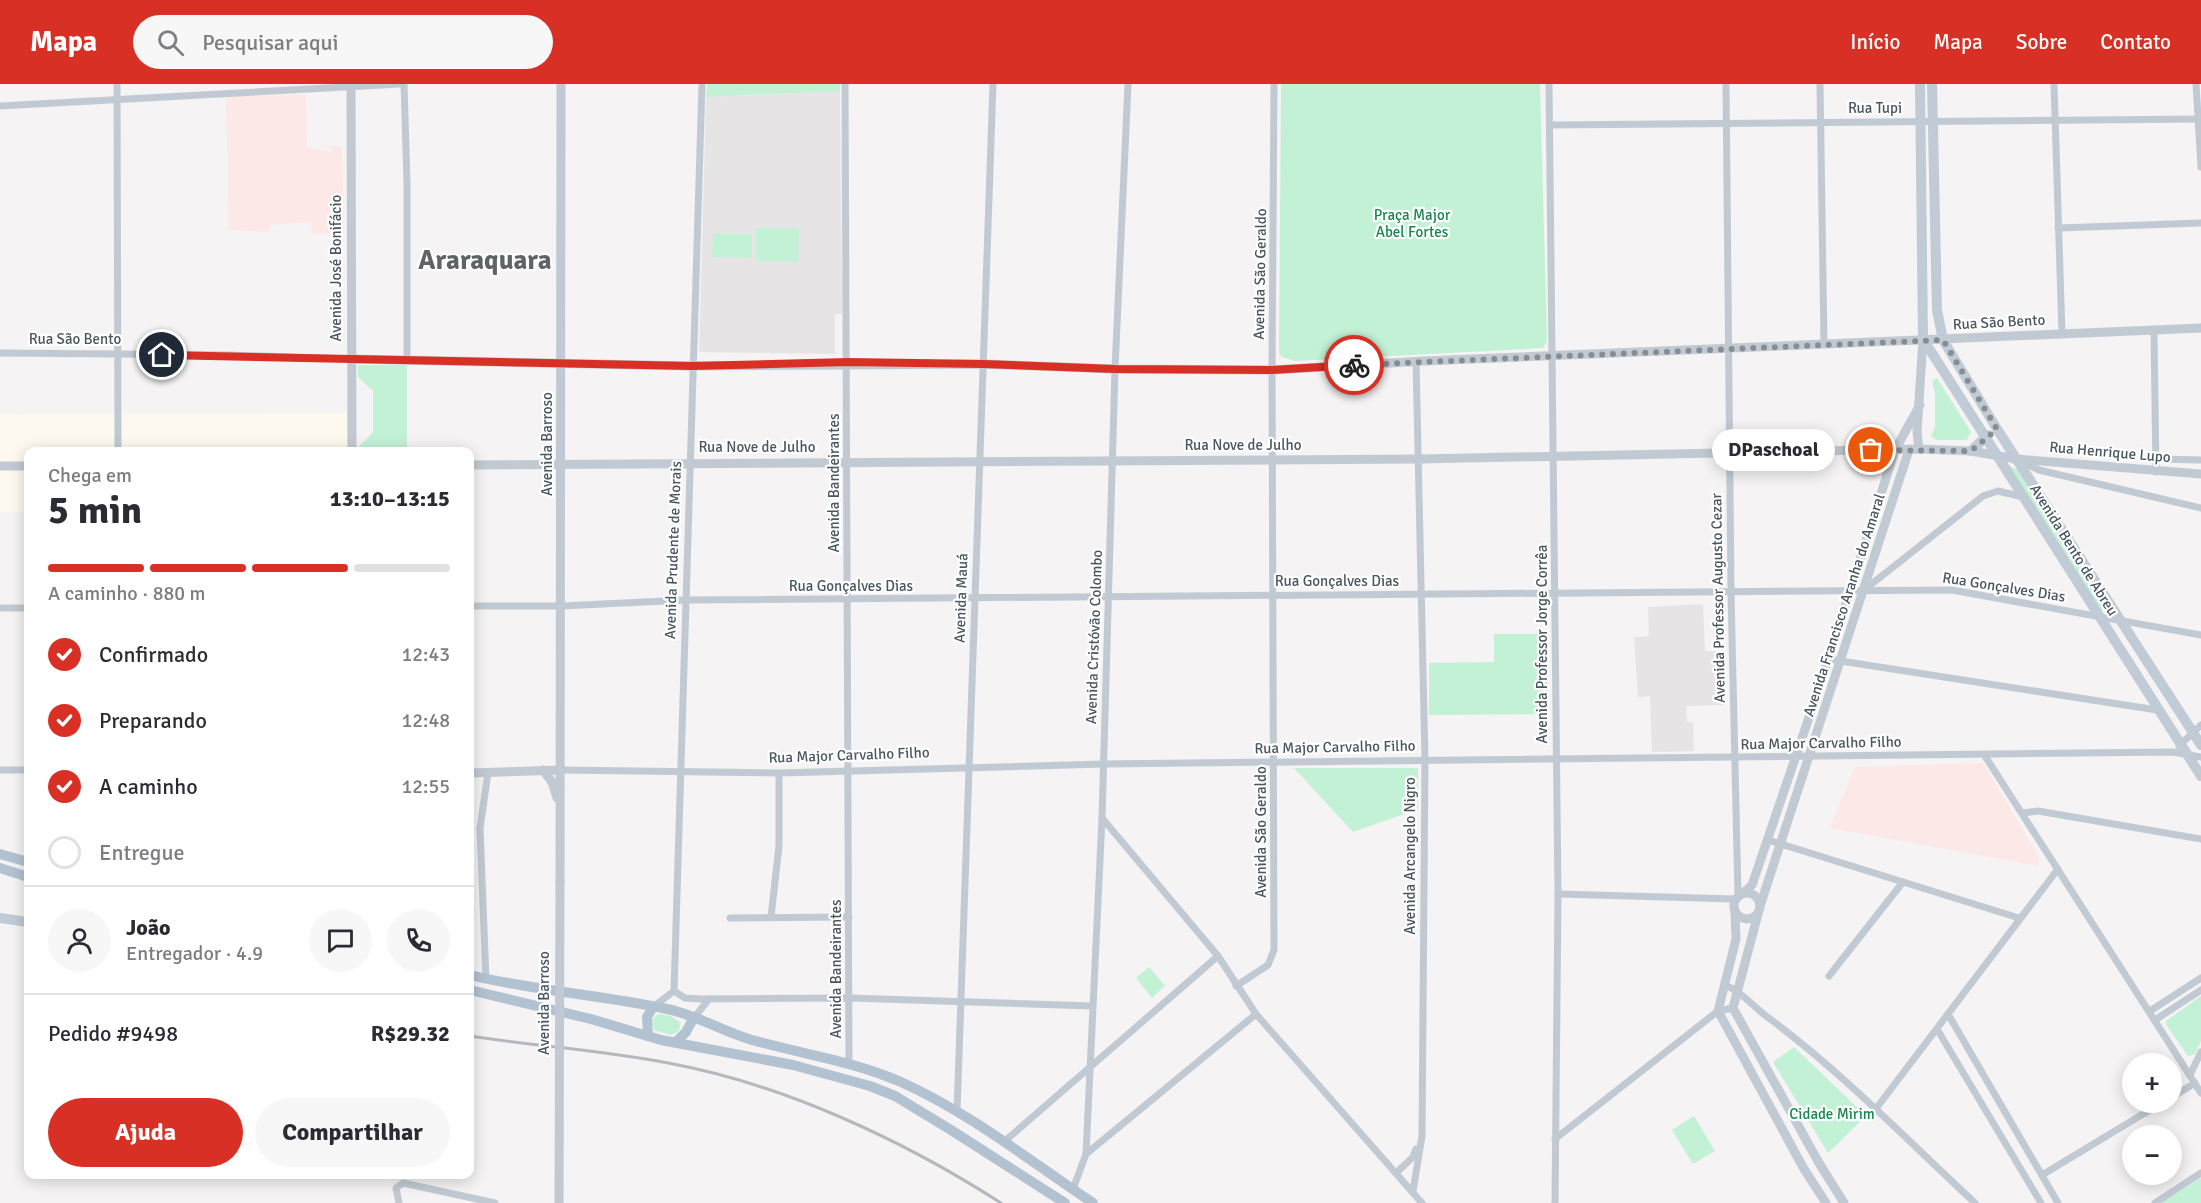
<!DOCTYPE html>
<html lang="pt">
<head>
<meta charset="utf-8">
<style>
  :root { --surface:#fff; --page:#f7f7f7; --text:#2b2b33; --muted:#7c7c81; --line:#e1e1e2; --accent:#d93025 }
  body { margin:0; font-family:Signika,sans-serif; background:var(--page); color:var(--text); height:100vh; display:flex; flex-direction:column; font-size:22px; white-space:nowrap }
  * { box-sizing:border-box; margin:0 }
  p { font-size:20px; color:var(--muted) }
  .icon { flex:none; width:33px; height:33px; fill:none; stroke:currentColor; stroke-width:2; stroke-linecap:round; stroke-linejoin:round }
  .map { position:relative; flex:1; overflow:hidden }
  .drawer { position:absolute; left:24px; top:363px; width:450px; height:732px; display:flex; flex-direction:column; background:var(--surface); border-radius:12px; box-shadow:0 3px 15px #0003 }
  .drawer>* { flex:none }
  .controls { position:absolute; left:2122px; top:969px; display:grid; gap:12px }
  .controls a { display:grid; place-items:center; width:60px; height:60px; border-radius:50%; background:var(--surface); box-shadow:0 3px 15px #0003; font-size:30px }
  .pin { position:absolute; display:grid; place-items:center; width:51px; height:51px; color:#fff; margin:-26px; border:3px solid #fff; border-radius:50%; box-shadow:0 2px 6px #0007 }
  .courier { position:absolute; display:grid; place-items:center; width:60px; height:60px; margin:-30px; border:4px solid #d93025; border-radius:50%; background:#fff; color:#222; box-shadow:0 2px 8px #0007 }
  .bubble { position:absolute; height:42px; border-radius:21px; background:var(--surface); box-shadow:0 3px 15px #0003; font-size:20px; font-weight:700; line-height:42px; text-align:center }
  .overview em { font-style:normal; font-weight:700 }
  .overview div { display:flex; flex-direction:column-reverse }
  .overview { display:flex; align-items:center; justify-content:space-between; height:102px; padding:0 24px }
  h1 { font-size:39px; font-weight:700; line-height:45px }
  .bar { display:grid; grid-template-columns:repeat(4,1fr); gap:9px 6px; align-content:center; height:72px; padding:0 24px }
  .bar i { height:8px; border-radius:4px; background:var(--line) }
  .bar .active { background:var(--accent) }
  .bar p { grid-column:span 4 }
  .line { display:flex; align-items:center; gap:15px; padding:0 24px; border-top:2px solid var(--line) }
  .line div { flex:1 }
  .round { display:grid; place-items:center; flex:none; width:63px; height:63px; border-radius:32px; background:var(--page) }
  ol { padding:0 24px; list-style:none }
  li { display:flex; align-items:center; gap:18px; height:66px }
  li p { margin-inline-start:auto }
  li .icon { padding:6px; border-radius:50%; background:var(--accent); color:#fff; stroke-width:4 }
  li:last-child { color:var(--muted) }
  li i { width:33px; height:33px; border:3px solid var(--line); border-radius:50% }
  .button { display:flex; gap:12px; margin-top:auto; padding:12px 24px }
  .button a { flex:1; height:69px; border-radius:36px; background:var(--accent); color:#fff; font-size:24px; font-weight:700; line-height:69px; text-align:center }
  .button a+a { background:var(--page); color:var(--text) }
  header { display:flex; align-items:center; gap:36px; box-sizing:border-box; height:84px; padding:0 30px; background:var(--accent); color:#fff }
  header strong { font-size:28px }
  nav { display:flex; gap:33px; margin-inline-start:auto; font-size:21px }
  .search { width:420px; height:54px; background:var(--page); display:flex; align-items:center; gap:15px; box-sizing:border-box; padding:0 21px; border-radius:33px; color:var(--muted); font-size:22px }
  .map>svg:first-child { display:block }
</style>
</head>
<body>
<header>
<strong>Mapa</strong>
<div class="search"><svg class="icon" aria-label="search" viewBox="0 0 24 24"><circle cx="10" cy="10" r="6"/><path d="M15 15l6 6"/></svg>Pesquisar aqui</div>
<nav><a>Início</a><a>Mapa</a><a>Sobre</a><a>Contato</a></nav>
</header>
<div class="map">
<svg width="2201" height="1119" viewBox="0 0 2201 1119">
  <rect width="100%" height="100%" fill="#f5f3f3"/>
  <polygon fill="#fdf9ef" points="347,329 347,367 28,368 28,428 0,428 0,330"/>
  <g fill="#e6e4e5">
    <polygon points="840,7 842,230 835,230 835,270 699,268 706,13"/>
    <polygon points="1703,520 1705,567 1721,567 1723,621 1686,622 1687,638 1693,638 1694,667 1652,668 1650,612 1638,613 1634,553 1649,552 1648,523"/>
  </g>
  <g fill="#fce8e6">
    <polygon points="306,10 307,64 331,68 331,62 342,62 344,144 337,144 337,149 312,150 311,138 269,141 269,148 229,146 226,13"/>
    <polygon points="1983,679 2039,773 2039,782 1830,744 1855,683"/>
  </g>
  <g fill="#c3f1d5">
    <polygon points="707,0 840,0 840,7 706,13"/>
    <polygon points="1281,0 1540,0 1547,257 1543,264 1295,277 1282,273 1279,269"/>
    <polygon points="756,144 799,144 798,178 756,177"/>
    <polygon points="713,149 752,150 752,174 712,173"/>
    <polygon points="358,281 407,281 407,367 358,367 358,364 373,348 373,307 358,293"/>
    <polygon points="1937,294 1971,348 1967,356 1936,356 1931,352 1935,343 1935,310 1932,297"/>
    <polygon points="2008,381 2018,386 2105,525 2102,528"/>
    <polygon points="1494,550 1547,550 1548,630 1429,631 1429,579 1494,578"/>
    <polygon points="1294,684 1418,684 1418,725 1353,748"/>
    <polygon points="1149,883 1165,902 1152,914 1136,894"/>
    <polygon points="2201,912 2201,957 2195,970 2188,972 2167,942 2166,937"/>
    <polygon points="658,930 671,932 681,939 678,948 671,951 654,946 652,936"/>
    <polygon points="1794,963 1866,1032 1828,1069 1773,978"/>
    <polygon points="1694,1032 1715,1067 1693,1080 1672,1046"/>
    <polygon points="2201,1094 2201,1119 2161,1119"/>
  </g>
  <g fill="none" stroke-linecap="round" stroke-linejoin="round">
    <g stroke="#c1cad2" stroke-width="7">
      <polyline points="117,0 118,368"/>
      <polyline points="404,0 407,98 407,276"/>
      <polyline points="845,0 849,979"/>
      <polyline points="1549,0 1558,810 1555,1119"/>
      <polyline points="1726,0 1731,508 1738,812"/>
      <polyline points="1820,0 1824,260"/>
      <polyline points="2054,0 2062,250"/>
      <polyline points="2196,0 2201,83"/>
      <polyline points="0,22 399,0"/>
      <polyline points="1550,41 2201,35"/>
      <polyline points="2058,144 2201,139"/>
      <polyline points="2154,247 2156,388"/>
      <polyline points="0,269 229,271 351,275"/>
      <polyline points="2156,375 2201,376"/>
      <polyline points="2021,377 2039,386 2201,424"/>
      <polyline points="1864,506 1983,412 1998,407 2023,413"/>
      <polyline points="470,522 562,522 685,516 1952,506 2201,551"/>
      <polyline points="0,524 28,524"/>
      <polyline points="1828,575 2157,626"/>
      <polyline points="2179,662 2201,641"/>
      <polyline points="1985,672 2201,1009"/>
      <polyline points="0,686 28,686"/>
      <polyline points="562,686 779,689 1104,680 2173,668 2201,673"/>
      <polyline points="2023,729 2038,727 2201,755"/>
      <polyline points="1102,734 1218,872 1256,930 1422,1119"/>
      <polyline points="1768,756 2019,834"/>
      <polyline points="1558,810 1735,815"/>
      <polyline points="771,833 779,762 779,689"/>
      <polyline points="730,834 849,833"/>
      <polyline points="1829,892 1903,798"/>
      <polyline points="486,895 480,744 488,689"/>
      <polyline points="1236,902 1268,881 1274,866 1272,286 1274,0"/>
      <path d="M1727 902C1742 908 1753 922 1766 932 1841 987 1907 1056 1975 1119"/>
      <polyline points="674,907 702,0"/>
      <polyline points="674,907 685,914 701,915 850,914 1092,922"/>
      <polyline points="653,923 674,907"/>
      <polyline points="2150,927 2201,894"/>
      <polyline points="1948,930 2058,1119"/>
      <polyline points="693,935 709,915"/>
      <polyline points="2155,936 2201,906"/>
      <polyline points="1937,945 2041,1119"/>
      <polyline points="2190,991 2201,968"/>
      <polyline points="2172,1013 2195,999"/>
      <polyline points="1875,1026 2058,785"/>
      <polyline points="957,1028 993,0"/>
      <polyline points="1555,1055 1718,927 1733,924"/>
      <polyline points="1005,1057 1218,872"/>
      <polyline points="1086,1070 1256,930"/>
      <polyline points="1396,1089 1413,1073 1416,1065"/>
      <polyline points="2042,1091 2163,1018"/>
      <polyline points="1073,1105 1086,1070 1102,734 1115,285 1128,0"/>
      <polyline points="1413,1107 1422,1052 1425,676 1416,277"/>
      <polyline points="399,1119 396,1104 403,1099 495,1119"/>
      <polyline points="2155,1119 2201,1089"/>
    </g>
    <g stroke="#c1cad2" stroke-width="9">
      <polyline points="351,0 352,368"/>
      <polyline points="351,275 692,282 983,280 1115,285 1272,286 1424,277 2201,244"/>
      <polyline points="1919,365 1917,348 1923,255"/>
      <polyline points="470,381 1418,375 1919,365 1971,367 2016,375 2201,390"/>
      <polyline points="0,382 28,382"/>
      <polyline points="543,686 552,698 557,714"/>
      <polyline points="470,689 562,686"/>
      <polyline points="560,797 561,0"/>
      <circle cx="1747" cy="822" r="13"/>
      <polyline points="1743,809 1752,801 1816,613 1895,366 1920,321"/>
      <polyline points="1760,822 1909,366"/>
      <polyline points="1735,828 1736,855 1718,927 1804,1085 1826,1119"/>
      <polyline points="1758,830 1733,924 1819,1079 1844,1119"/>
    </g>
    <g stroke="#c1cbd6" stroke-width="10">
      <polyline points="1920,0 1923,255 2201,692"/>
      <polyline points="1932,0 1937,226 1943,256 1997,345 2201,661"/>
      <polyline points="1971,367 1988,351"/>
      <polyline points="0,834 28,838"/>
    </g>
    <g stroke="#b3c2d1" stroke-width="10">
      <polyline points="0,770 28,778"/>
      <polyline points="0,784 28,793"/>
      <path d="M470 891C535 907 602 911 667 925 694 930 724 948 752 956 802 970 853 977 901 998 970 1029 1030 1077 1093 1119"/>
      <polyline points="470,906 591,935 661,956 793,981 870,1002 895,1012 951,1046 1065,1119"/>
      <polyline points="648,952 647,933 653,923"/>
      <polyline points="676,958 686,948 693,935"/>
    </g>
    <path stroke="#b5b8bd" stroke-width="3" d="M470 952C535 962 602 966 668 979 783 1000 903 1056 1001 1119"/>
    <polyline stroke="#c1cad2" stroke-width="9" points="559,1119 560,797"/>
  </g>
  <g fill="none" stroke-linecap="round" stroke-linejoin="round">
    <polyline stroke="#868d94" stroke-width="6" stroke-dasharray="0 10.8" points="1354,281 1943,256 1997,345 1971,367 1871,366"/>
    <polyline stroke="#d93025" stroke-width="8" points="162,271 692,282 848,278 983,280 1115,285 1272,286 1354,281"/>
  </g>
  <g text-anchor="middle" stroke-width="4.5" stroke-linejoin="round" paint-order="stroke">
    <g font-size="15" fill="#4a5661" stroke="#fff">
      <text x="1875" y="29">Rua Tupi</text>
      <text transform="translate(336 184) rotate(-90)" y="5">Avenida José Bonifácio</text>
      <text transform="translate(1260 190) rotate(-89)" y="5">Avenida São Geraldo</text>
      <text transform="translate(1999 238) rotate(-3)" y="5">Rua São Bento</text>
      <text x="75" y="260">Rua São Bento</text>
      <text transform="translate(547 360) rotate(-90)" y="5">Avenida Barroso</text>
      <text x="1243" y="366">Rua Nove de Julho</text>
      <text x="757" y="368">Rua Nove de Julho</text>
      <text transform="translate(2110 368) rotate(5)" y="5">Rua Henrique Lupo</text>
      <text transform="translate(834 399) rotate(-90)" y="5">Avenida Bandeirantes</text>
      <text transform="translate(673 466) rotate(-88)" y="5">Avenida Prudente de Morais</text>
      <text transform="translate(2074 466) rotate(58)" y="5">Avenida Bento de Abreu</text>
      <text x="1337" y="502">Rua Gonçalves Dias</text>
      <text x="851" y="507">Rua Gonçalves Dias</text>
      <text transform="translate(2004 503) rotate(9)" y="5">Rua Gonçalves Dias</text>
      <text transform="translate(961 514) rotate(-88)" y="5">Avenida Mauá</text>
      <text transform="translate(1718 514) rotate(-91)" y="5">Avenida Professor Augusto Cezar</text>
      <text transform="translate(1844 521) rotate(-72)" y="5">Avenida Francisco Aranha do Amaral</text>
      <text transform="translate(1094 553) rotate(-88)" y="5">Avenida Cristóvão Colombo</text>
      <text transform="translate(1542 560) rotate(-90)" y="5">Avenida Professor Jorge Corrêa</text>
      <text transform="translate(1821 659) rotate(-1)" y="5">Rua Major Carvalho Filho</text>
      <text transform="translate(1335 663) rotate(-1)" y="5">Rua Major Carvalho Filho</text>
      <text transform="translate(849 671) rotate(-2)" y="5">Rua Major Carvalho Filho</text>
      <text transform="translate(1261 748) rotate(-90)" y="5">Avenida São Geraldo</text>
      <text transform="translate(1410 772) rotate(-90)" y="5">Avenida Arcangelo Nigro</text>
      <text transform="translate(836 885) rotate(-90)" y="5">Avenida Bandeirantes</text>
      <text transform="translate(544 919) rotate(-90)" y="5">Avenida Barroso</text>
    </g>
    <g font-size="15" fill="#17864f" stroke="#fff">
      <text x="1412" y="136">Praça Major<tspan x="1412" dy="17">Abel Fortes</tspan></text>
      <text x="1832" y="1035">Cidade Mirim</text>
    </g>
    <g font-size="27" font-weight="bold" fill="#5f6368" stroke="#fff">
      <text x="485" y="185">Araraquara</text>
    </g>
  </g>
</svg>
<div class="controls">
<a>+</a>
<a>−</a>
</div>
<div class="pin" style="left:1871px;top:366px;background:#ea580c"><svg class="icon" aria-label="bag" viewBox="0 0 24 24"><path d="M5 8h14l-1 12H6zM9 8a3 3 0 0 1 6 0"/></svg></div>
<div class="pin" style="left:162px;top:271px;background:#1f2937"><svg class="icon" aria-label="home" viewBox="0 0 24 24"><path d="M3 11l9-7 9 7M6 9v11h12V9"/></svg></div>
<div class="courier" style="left:1354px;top:281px"><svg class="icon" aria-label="bike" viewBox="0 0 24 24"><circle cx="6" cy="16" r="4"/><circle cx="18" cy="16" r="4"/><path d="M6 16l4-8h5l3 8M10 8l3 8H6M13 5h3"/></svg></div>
<div class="bubble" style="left:1712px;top:345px;width:123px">DPaschoal</div>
<section class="drawer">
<div class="overview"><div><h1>5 min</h1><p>Chega em</p></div><em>13:10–13:15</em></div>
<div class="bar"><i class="active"></i><i class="active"></i><i class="active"></i><i></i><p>A caminho · 880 m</p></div>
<ol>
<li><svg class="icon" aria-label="check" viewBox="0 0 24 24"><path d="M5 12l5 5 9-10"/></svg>Confirmado<p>12:43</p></li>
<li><svg class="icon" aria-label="check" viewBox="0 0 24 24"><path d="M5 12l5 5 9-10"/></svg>Preparando<p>12:48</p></li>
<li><svg class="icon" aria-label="check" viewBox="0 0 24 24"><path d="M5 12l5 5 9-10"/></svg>A caminho<p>12:55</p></li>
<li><i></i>Entregue</li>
</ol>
<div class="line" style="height:108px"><a class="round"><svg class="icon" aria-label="person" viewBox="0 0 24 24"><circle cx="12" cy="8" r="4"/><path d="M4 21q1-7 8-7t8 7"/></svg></a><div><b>João</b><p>Entregador · 4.9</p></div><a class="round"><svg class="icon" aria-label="chat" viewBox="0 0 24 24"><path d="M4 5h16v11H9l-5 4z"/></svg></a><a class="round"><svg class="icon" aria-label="phone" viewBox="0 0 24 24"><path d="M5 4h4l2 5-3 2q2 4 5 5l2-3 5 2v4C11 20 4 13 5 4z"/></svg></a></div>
<div class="line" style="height:78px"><div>Pedido #9498</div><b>R$29.32</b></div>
<div class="button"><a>Ajuda</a><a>Compartilhar</a></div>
</section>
</div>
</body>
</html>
